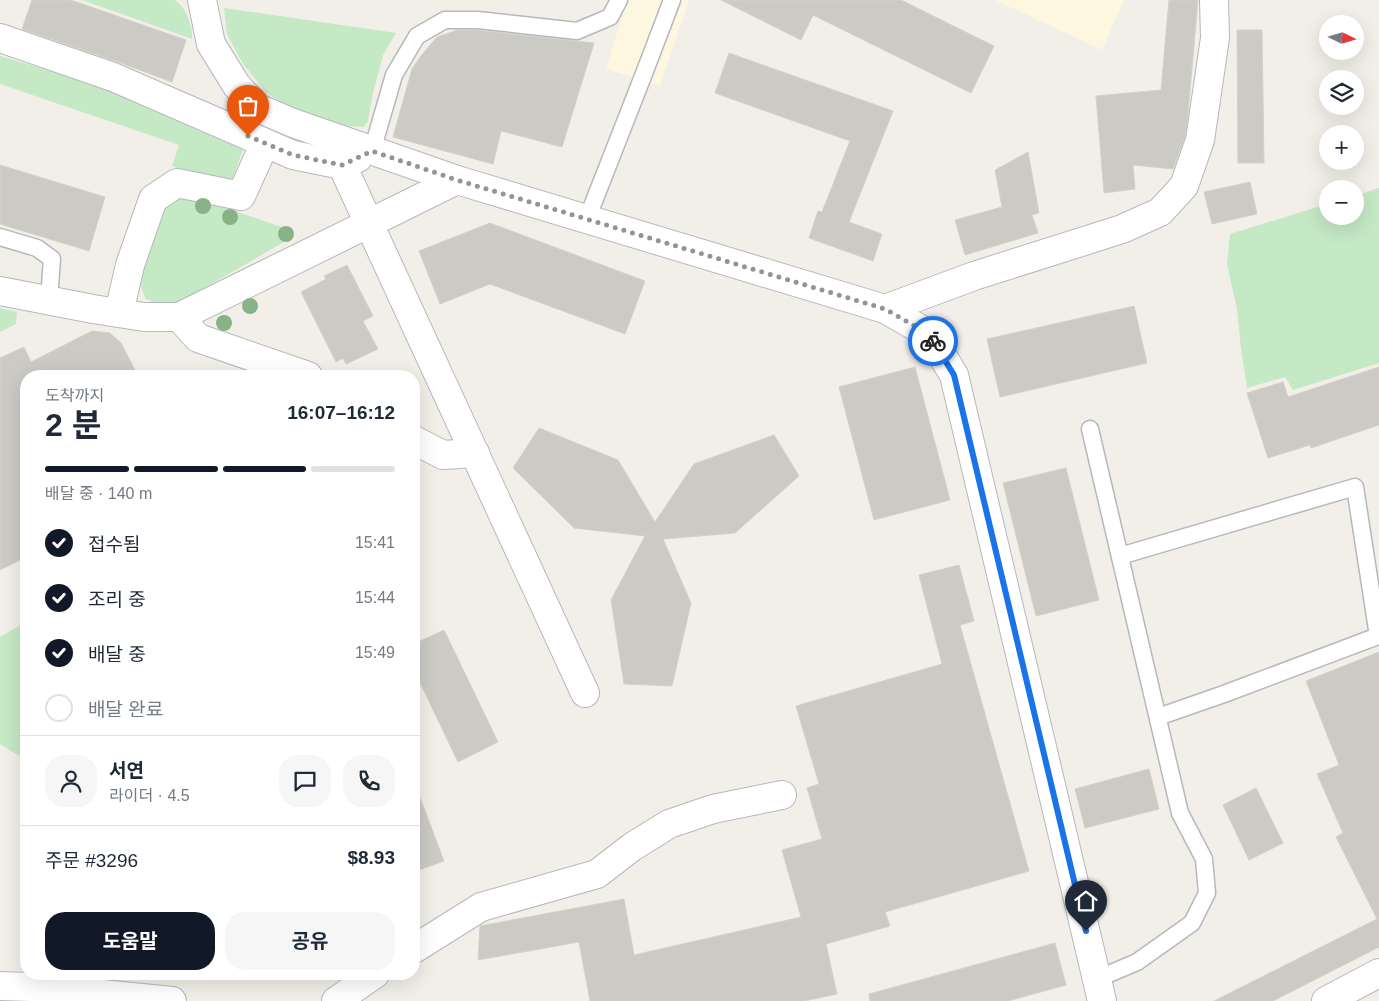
<!DOCTYPE html>
<html lang="ko">
<head>
<meta charset="utf-8">
<style>
  :root { --surface:#fff; --page:#f6f6f7; --text:#1f2937; --muted:#747a83; --line:#e0e1e3; --accent:#111827 }
  body { margin:0; font-family:Arial,"Noto Sans KR",sans-serif; background:var(--page); color:var(--text); height:100vh; display:flex; flex-direction:column; font-size:19px; white-space:nowrap }
  * { box-sizing:border-box; margin:0 }
  p { font-size:16px; color:var(--muted) }
  .icon { flex:none; width:28px; height:28px; fill:none; stroke:currentColor; stroke-width:2; stroke-linecap:round; stroke-linejoin:round }
  .map { position:relative; flex:1; overflow:hidden }
  .details { position:absolute; left:20px; top:370px; width:400px; height:610px; display:flex; flex-direction:column; background:var(--surface); border-radius:20px; box-shadow:0 5px 20px #0002 }
  .details>* { flex:none }
  .needle { width:32px; rotate:95deg }
  .buttons { position:absolute; left:1319px; top:15px; display:grid; gap:10px }
  .buttons a { display:grid; place-items:center; width:45px; height:45px; border-radius:50%; background:var(--surface); box-shadow:0 5px 20px #0002; font-size:25px }
  .pin { position:absolute; display:grid; place-items:center; width:42px; height:42px; color:#fff; margin:-51px -21px; border-radius:50% 50% 50% 0; rotate:-45deg; box-shadow:0 0 5px #0007 }
  .pin .icon { rotate:45deg }
  .courier { position:absolute; display:grid; place-items:center; width:50px; height:50px; margin:-25px; border:4px solid #1a73e8; border-radius:50%; background:#fff; color:#222; box-shadow:0 1px 6px #0007 }
  .overview em { font-style:normal; font-weight:700 }
  .overview div { display:flex; flex-direction:column-reverse }
  .overview { display:flex; align-items:center; justify-content:space-between; height:85px; padding:0 25px }
  h1 { font-size:32px; font-weight:700; line-height:38px }
  .bar { display:grid; grid-template-columns:repeat(4,1fr); gap:8px 5px; align-content:center; height:60px; padding:0 25px }
  .bar i { height:6px; border-radius:4px; background:var(--line) }
  .bar .current { background:var(--accent) }
  .bar p { grid-column:span 4 }
  .line { display:flex; align-items:center; gap:12px; padding:0 25px; border-top:1px solid var(--line) }
  .line div { flex:1 }
  .round { display:grid; place-items:center; flex:none; width:52px; height:52px; border-radius:20px; background:var(--page) }
  ol { padding:0 25px; list-style:none }
  li { display:flex; align-items:center; gap:15px; height:55px }
  li p { margin-inline-start:auto }
  li .icon { padding:5px; border-radius:50%; background:var(--accent); color:#fff; stroke-width:4 }
  li:last-child { color:var(--muted) }
  li i { width:28px; height:28px; border:2px solid var(--line); border-radius:50% }
  .action { display:flex; gap:10px; margin-top:auto; padding:10px 25px }
  .action a { flex:1; height:58px; border-radius:20px; background:var(--accent); color:#fff; font-size:20px; font-weight:700; line-height:58px; text-align:center }
  .action a+a { background:var(--page); color:var(--text) }
  .map>svg:first-child { display:block }
</style>
</head>
<body>
<div class="map">
<svg width="1379" height="1001" viewBox="0 0 1379 1001">
  <rect width="100%" height="100%" fill="#f1efe8"/>
  <g fill="#fef7e0">
    <polygon points="627,0 689,0 660,86 606,69"/>
    <polygon points="995,0 1124,0 1102,50"/>
  </g>
  <g fill="#c5e8c5">
    <path d="M82 0H174C185 5 193 26 192 39Z"/>
    <polygon points="224,8 396,33 383,55 373,93 368,121 364,127 344,126 293,111 267,93 243,64 227,34"/>
    <polygon points="0,56 88,82 183,119 244,147 232,180 224,184 172,166 179,145 0,84"/>
    <polygon points="1379,188 1379,363 1293,390 1285,377 1247,388 1241,349 1237,309 1227,264 1230,234 1327,204 1328,216 1355,216 1355,196"/>
    <polygon points="180,195 197,198 290,230 291,238 178,303 158,304 146,299 139,282 163,209"/>
    <polygon points="0,308 17,312 16,324 0,332"/>
    <polygon points="26,622 26,760 0,744 0,637"/>
  </g>
  <g fill="#cccac5" stroke="#d6d1c6">
    <polygon points="32,0 71,0 186,40 172,82 118,62 22,29"/>
    <polygon points="721,0 901,0 994,46 971,93 813,15 801,40"/>
    <polygon points="1169,0 1198,0 1188,114 1185,136 1173,169 1133,165 1135,189 1104,193 1096,96 1161,90"/>
    <polygon points="458,30 476,30 594,43 562,147 501,131 493,164 393,137 412,69 420,57 437,37"/>
    <polygon points="1237,30 1262,30 1264,163 1238,163"/>
    <polygon points="729,53 893,111 849,222 882,234 873,261 809,238 818,211 822,212 850,141 715,93"/>
    <polygon points="1028,152 1039,213 1032,215 1038,233 965,255 955,220 1002,207 995,170"/>
    <polygon points="0,165 105,197 89,251 0,224"/>
    <polygon points="1250,182 1257,214 1212,224 1204,192"/>
    <polygon points="490,223 645,281 625,334 490,284 440,304 419,251"/>
    <polygon points="347,265 373,316 363,321 378,349 346,364 343,358 336,362 301,292 326,279 324,276"/>
    <polygon points="1134,306 1147,363 1000,397 987,339"/>
    <polygon points="92,331 110,333 121,343 138,376 26,376 26,557 0,570 0,358 24,347 31,362"/>
    <polygon points="915,367 950,500 874,520 839,387"/>
    <polygon points="1379,367 1379,425 1311,448 1310,445 1268,458 1247,393 1283,382 1288,397"/>
    <polygon points="539,428 618,460 655,522 694,464 774,435 799,476 735,533 663,539 691,603 672,686 624,684 611,600 645,536 574,528 513,468"/>
    <polygon points="1066,468 1099,600 1036,616 1003,483"/>
    <polygon points="959,565 974,621 960,625 1029,871 885,912 890,926 826,944 837,994 804,1001 590,1001 579,942 478,960 480,926 624,899 634,955 801,917 782,850 822,839 807,788 819,784 796,706 942,664 919,575"/>
    <polygon points="444,630 498,742 458,762 414,670 414,644"/>
    <polygon points="1379,652 1379,947 1273,1001 1214,1001 1377,919 1336,837 1343,833 1317,774 1339,765 1306,681"/>
    <polygon points="1149,769 1159,809 1085,828 1075,789"/>
    <polygon points="414,787 416,787 444,861 419,870 414,856"/>
    <polygon points="1256,788 1283,843 1249,860 1223,805"/>
    <polygon points="1055,943 1066,985 1008,1001 870,1001 869,994"/>
  </g>
  <g fill="none" stroke-linecap="round" stroke-linejoin="round">
    <defs>
      <g id="service">
        <polyline points="372,151 394,75 417,36 445,20 478,20 577,31 610,17 619,0"/>
        <polyline points="587,219 645,71 672,0"/>
        <polyline points="0,237 37,248 52,259 49,300"/>
        <polyline points="1090,429 1180,813 1204,859 1207,893 1192,923 1137,962 1097,979"/>
        <polyline points="1120,556 1355,487 1378,636 1224,694 1158,717"/>
      </g>
      <g id="minor">
        <polyline points="202,0 211,44 237,86 258,108 293,123 457,180 885,309 929,334 954,375 1102,1001"/>
        <polyline points="0,38 113,77 293,155 342,165 358,158"/>
        <polyline points="342,165 585,693"/>
        <polyline points="0,291 93,309 144,317 179,317 457,180"/>
        <polyline points="885,309 974,276 1122,229 1160,212 1184,186 1200,140 1215,38 1214,0"/>
        <polyline points="119,313 130,265 153,199 177,183 241,196 265,143"/>
        <polyline points="179,317 198,338 308,376"/>
        <polyline points="414,440 443,455 475,453"/>
        <polyline points="414,949 481,907 597,874 632,847 669,824 713,809 782,795"/>
        <polyline points="336,1001 375,974"/>
      </g>
      <g id="tertiary">
        <polyline points="0,986 32,987 172,1001"/>
        <polyline points="1326,1001 1379,973"/>
      </g>
    </defs>
    <use href="#service" stroke="#b5b8bc" stroke-width="19"/>
    <use href="#minor" stroke="#b5b8bc" stroke-width="30"/>
    <use href="#tertiary" stroke="#b5b8bc" stroke-width="30"/>
    <use href="#service" stroke="#fff" stroke-width="16"/>
    <use href="#minor" stroke="#fff" stroke-width="28"/>
    <use href="#tertiary" stroke="#fff" stroke-width="28"/>
  </g>
  <g fill="#89b387">
    <circle cx="203" cy="206" r="8"/>
    <circle cx="230" cy="217" r="8"/>
    <circle cx="286" cy="234" r="8"/>
    <circle cx="250" cy="306" r="8"/>
    <circle cx="224" cy="323" r="8"/>
  </g>
  <g fill="none" stroke-linecap="round" stroke-linejoin="round">
    <polyline stroke="#929495" stroke-width="5" stroke-dasharray="0 9" points="248,136 293,155 342,165 372,151 457,180 885,309 929,334 933,341"/>
    <polyline stroke="#1a73e8" stroke-width="6" points="933,341 954,375 1086,931"/>
  </g>
</svg>
<div class="buttons">
<a><svg class="needle" viewBox="-14 -14 28 28"><path d="M0-13l5 13h-10z" fill="#e53935"/><path d="M0 13l5-13h-10z" fill="#747a83"/></svg></a>
<a><svg class="icon" aria-label="layers" viewBox="0 0 24 24"><path d="M12 4l9 5-9 5-9-5zM3 14l9 5 9-5"/></svg></a>
<a>+</a>
<a>−</a>
</div>
<div class="pin" style="left:248px;top:136px;background:#ea580c"><svg class="icon" aria-label="bag" viewBox="0 0 24 24"><path d="M5 8h14l-1 12H6zM9 8a3 3 0 0 1 6 0"/></svg></div>
<div class="pin" style="left:1086px;top:931px;background:#1f2937"><svg class="icon" aria-label="home" viewBox="0 0 24 24"><path d="M3 11l9-7 9 7M6 9v11h12V9"/></svg></div>
<div class="courier" style="left:933px;top:341px"><svg class="icon" aria-label="bike" viewBox="0 0 24 24"><circle cx="6" cy="16" r="4"/><circle cx="18" cy="16" r="4"/><path d="M6 16l4-8h5l3 8M10 8l3 8H6M13 5h3"/></svg></div>
<section class="details">
<div class="overview"><div><h1>2 분</h1><p>도착까지</p></div><em>16:07–16:12</em></div>
<div class="bar"><i class="current"></i><i class="current"></i><i class="current"></i><i></i><p>배달 중 · 140 m</p></div>
<ol>
<li><svg class="icon" aria-label="check" viewBox="0 0 24 24"><path d="M5 12l5 5 9-10"/></svg>접수됨<p>15:41</p></li>
<li><svg class="icon" aria-label="check" viewBox="0 0 24 24"><path d="M5 12l5 5 9-10"/></svg>조리 중<p>15:44</p></li>
<li><svg class="icon" aria-label="check" viewBox="0 0 24 24"><path d="M5 12l5 5 9-10"/></svg>배달 중<p>15:49</p></li>
<li><i></i>배달 완료</li>
</ol>
<div class="line" style="height:90px"><a class="round"><svg class="icon" aria-label="person" viewBox="0 0 24 24"><circle cx="12" cy="8" r="4"/><path d="M4 21q1-7 8-7t8 7"/></svg></a><div><b>서연</b><p>라이더 · 4.5</p></div><a class="round"><svg class="icon" aria-label="chat" viewBox="0 0 24 24"><path d="M4 5h16v11H9l-5 4z"/></svg></a><a class="round"><svg class="icon" aria-label="phone" viewBox="0 0 24 24"><path d="M5 4h4l2 5-3 2q2 4 5 5l2-3 5 2v4C11 20 4 13 5 4z"/></svg></a></div>
<div class="line" style="height:65px"><div>주문 #3296</div><b>$8.93</b></div>
<div class="action"><a>도움말</a><a>공유</a></div>
</section>
</div>
</body>
</html>
